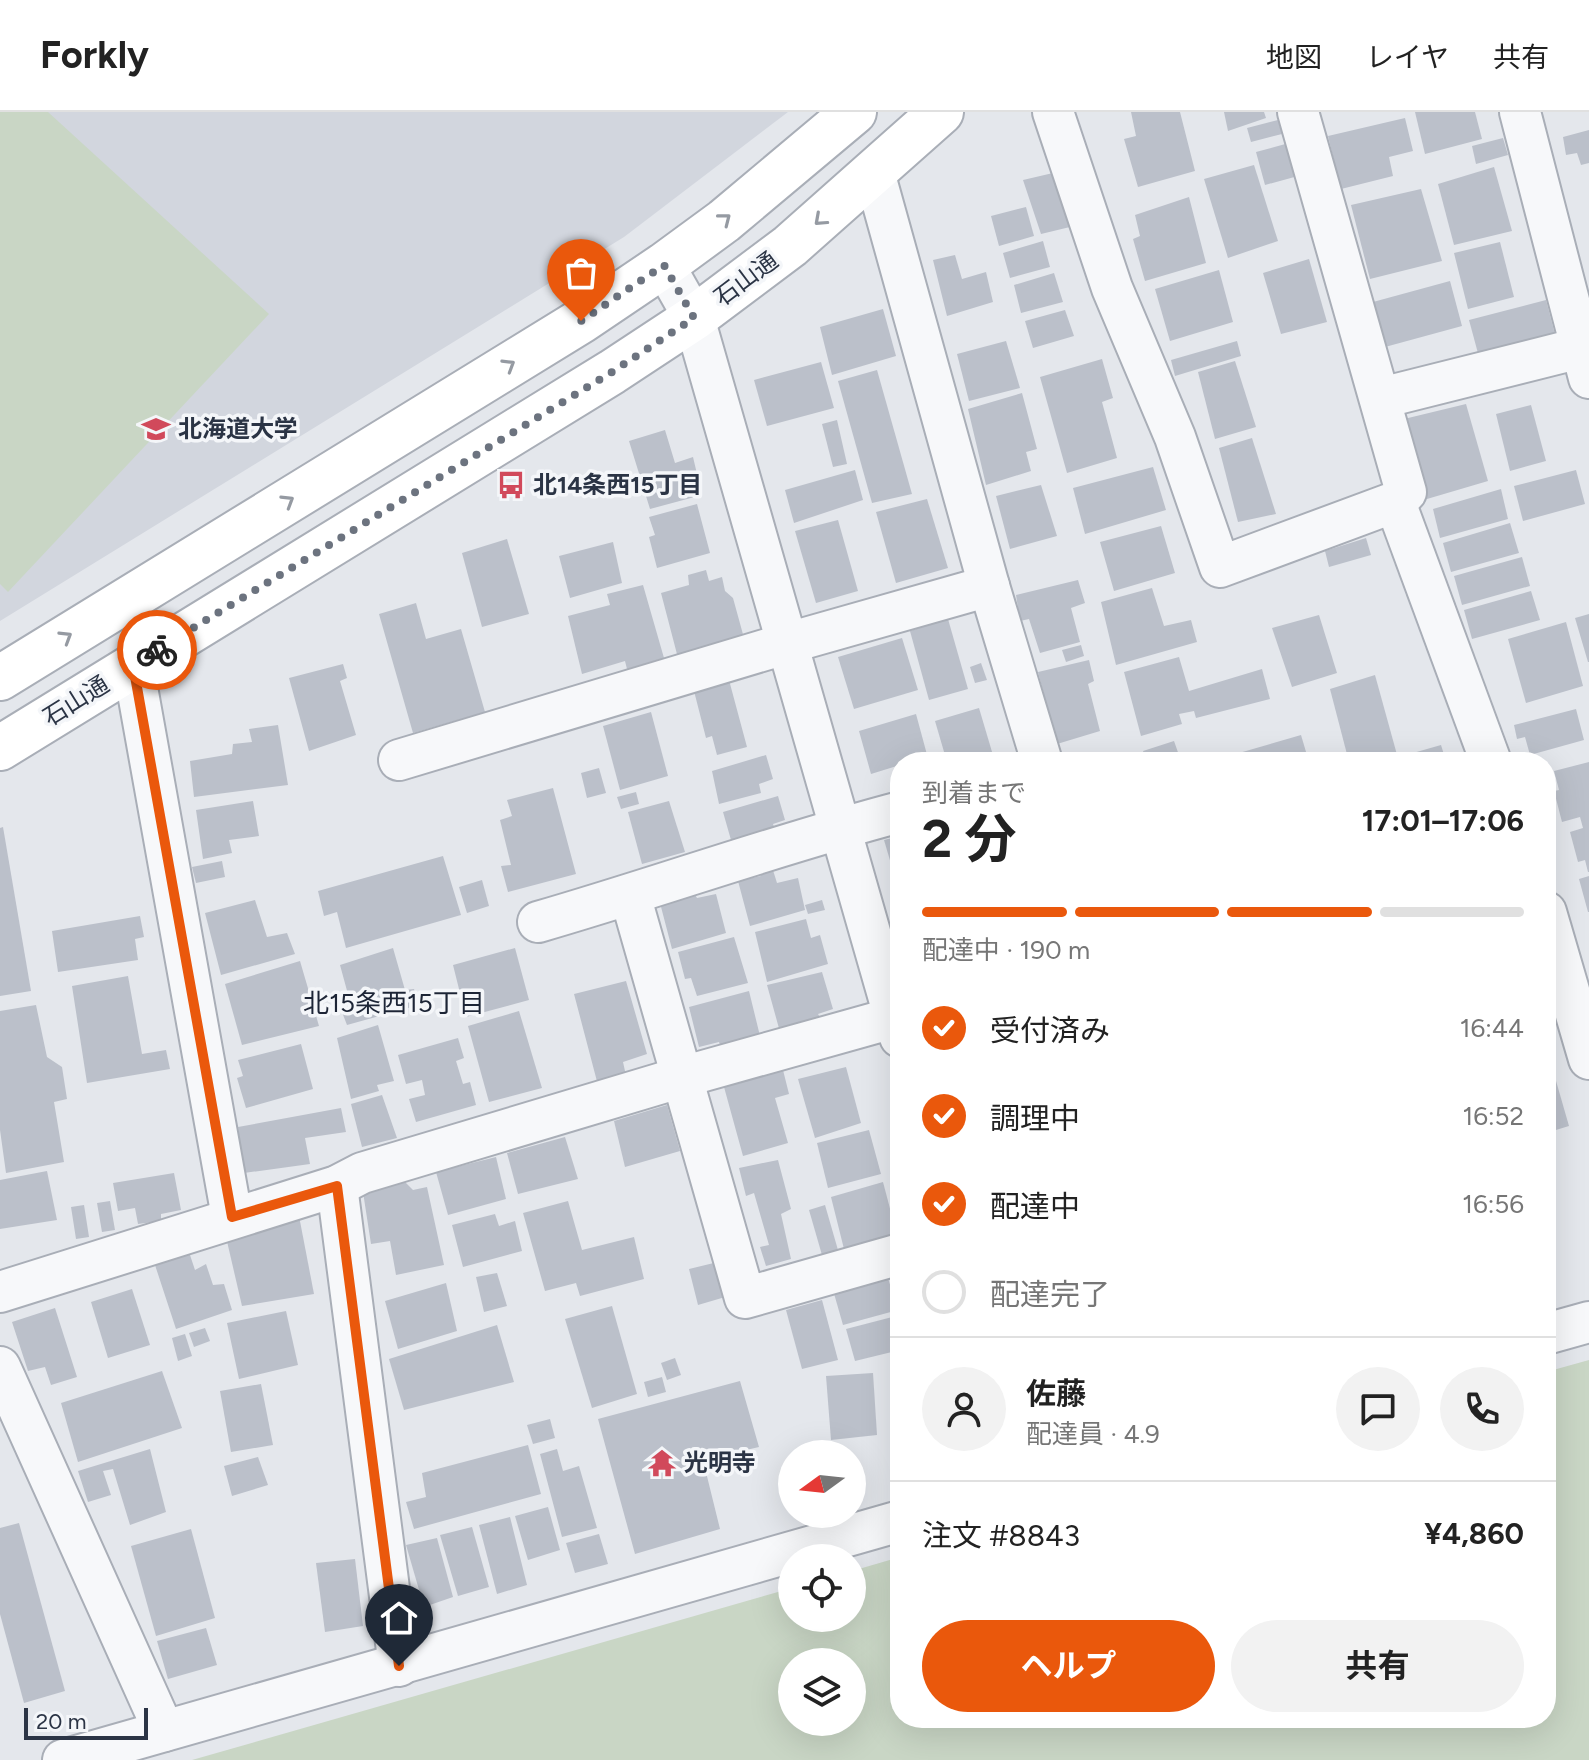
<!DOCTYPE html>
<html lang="ja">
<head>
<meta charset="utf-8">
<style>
  :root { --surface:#fff; --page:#f2f2f2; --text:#222; --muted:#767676; --line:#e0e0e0; --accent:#ea580c }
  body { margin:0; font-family:Figtree,"Noto Sans JP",sans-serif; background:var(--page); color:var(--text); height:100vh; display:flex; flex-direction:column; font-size:30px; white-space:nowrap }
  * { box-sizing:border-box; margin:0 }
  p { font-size:26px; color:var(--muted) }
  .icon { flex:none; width:44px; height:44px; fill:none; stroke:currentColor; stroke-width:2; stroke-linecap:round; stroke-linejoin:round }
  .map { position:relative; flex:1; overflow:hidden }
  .details { position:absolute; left:890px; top:640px; width:666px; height:976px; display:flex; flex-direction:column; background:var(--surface); border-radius:32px; box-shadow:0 8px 32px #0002 }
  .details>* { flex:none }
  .needle { width:52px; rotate:255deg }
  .tools { position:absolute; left:778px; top:1328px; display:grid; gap:16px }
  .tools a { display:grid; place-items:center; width:88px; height:88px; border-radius:50%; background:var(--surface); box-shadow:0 8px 32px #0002; font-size:40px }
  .scale { position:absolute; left:24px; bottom:20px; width:124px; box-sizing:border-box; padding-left:8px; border:4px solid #2b3445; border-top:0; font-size:22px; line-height:28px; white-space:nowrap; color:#2b3445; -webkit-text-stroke:6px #f4f6f9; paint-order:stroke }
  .pin { position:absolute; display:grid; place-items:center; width:68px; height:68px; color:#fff; margin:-82px -34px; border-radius:50% 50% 50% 0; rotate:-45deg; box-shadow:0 0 8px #0007 }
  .pin .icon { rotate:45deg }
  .courier { position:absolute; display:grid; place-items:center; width:80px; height:80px; margin:-40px; border:6px solid #ea580c; border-radius:50%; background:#fff; color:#222; box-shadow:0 2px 10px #0007 }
  .summary em { font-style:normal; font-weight:700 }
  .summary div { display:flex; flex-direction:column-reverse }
  .summary { display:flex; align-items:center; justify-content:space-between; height:136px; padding:0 32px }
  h1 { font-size:52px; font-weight:700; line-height:60px }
  .bar { display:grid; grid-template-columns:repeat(4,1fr); gap:12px 8px; align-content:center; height:96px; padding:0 32px }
  .bar i { height:10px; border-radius:6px; background:var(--line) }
  .bar .current { background:var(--accent) }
  .bar p { grid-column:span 4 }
  .line { display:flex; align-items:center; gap:20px; padding:0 32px; border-top:2px solid var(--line) }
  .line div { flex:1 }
  .round { display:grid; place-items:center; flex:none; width:84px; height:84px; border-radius:42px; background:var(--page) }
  ol { padding:0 32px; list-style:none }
  li { display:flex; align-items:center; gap:24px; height:88px }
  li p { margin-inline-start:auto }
  li .icon { padding:8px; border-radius:50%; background:var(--accent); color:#fff; stroke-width:4 }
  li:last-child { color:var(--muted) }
  li i { width:44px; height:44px; border:4px solid var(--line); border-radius:50% }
  .cta { display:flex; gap:16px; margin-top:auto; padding:16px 32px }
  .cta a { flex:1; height:92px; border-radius:48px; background:var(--accent); color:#fff; font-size:32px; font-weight:700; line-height:92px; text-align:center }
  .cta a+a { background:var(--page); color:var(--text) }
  header { display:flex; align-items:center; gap:48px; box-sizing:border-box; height:112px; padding:0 40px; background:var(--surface); border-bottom:2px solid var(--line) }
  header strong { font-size:38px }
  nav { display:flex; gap:44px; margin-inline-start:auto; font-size:28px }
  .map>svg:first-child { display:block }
</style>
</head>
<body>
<header>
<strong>Forkly</strong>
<nav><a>地図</a><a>レイヤ</a><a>共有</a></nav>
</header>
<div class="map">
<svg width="1589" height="1648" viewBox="0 0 1589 1648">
  <rect width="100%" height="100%" fill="#e4e7ec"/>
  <polygon fill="#d2d6de" points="0,0 788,0 624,125 0,509"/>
  <g fill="#c9d6c5" fill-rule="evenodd">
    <polygon points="0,0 48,0 269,202 8,480 0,472"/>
    <path d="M1589 1248V1648H192L792 1476V1506H852V1459L900 1445V1606H1546V1260ZM792 1550H852V1610H792Z"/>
  </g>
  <g fill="#bbc0ca">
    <polygon points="1131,0 1180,0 1195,59 1138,75 1124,27 1136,24"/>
    <polygon points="1224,0 1264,0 1266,6 1228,19"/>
    <polygon points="1415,0 1475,0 1482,27 1425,42"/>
    <polygon points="1405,6 1413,39 1389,45 1393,64 1341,77 1328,24"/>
    <polygon points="1278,8 1282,22 1251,30 1247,16"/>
    <polygon points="1589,18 1589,51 1581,53 1577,41 1566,43 1563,25"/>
    <polygon points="1503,26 1508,43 1476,52 1472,34"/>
    <polygon points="1289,31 1298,64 1265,73 1256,40"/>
    <polygon points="1254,53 1278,129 1228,146 1204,67"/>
    <polygon points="1494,55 1512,119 1454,133 1438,72"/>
    <polygon points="1053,61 1070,115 1041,122 1023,68"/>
    <polygon points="1421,77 1442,149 1370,167 1351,93"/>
    <polygon points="1189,85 1206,151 1145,169 1133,127 1140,124 1135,103"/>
    <polygon points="1026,95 1034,124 999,134 991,104"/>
    <polygon points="1043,129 1050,155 1010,166 1003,141"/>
    <polygon points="1500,130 1514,185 1468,197 1454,141"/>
    <polygon points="955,143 962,167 986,160 993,190 947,204 933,148"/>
    <polygon points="1309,147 1327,210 1281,222 1263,161"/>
    <polygon points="1219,158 1233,210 1170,229 1155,177"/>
    <polygon points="1054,161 1063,190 1021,201 1014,173"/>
    <polygon points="1450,169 1462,214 1385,235 1373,190"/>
    <polygon points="1546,188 1558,234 1479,245 1469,208"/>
    <polygon points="883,197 896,244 832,263 820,215"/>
    <polygon points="1065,198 1074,224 1033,236 1025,209"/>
    <polygon points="1006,229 1020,276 969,289 957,242"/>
    <polygon points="1237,229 1241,244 1175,264 1171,248"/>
    <polygon points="1102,247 1113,286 1102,290 1117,346 1067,361 1040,265"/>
    <polygon points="1235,249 1256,315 1215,327 1198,260"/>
    <polygon points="821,250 834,296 767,314 754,268"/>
    <polygon points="877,258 912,382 872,391 838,269"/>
    <polygon points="1022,281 1037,337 1026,340 1031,359 986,373 968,297"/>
    <polygon points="1466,292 1488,369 1427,387 1404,307"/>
    <polygon points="1531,293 1546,349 1510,359 1496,302"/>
    <polygon points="837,308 847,352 833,355 822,312"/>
    <polygon points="665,318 675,351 693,345 702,383 650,397 629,329"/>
    <polygon points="1252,326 1276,402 1238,410 1219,336"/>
    <polygon points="1153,355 1166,398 1085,422 1073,376"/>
    <polygon points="855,358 863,388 794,411 785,378"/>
    <polygon points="1576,358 1585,392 1523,409 1514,374"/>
    <polygon points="1041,373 1057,424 1010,437 996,384"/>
    <polygon points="1501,377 1508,407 1440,426 1433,397"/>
    <polygon points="927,387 948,456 896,471 876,400"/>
    <polygon points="697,392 710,441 657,456 649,425 655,423 649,405"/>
    <polygon points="838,408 858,479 816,491 795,419"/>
    <polygon points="1510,411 1519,441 1451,460 1443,431"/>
    <polygon points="1161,414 1175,461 1114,479 1100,430"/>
    <polygon points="1366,426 1371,443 1329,455 1325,439"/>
    <polygon points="507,427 529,502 482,515 462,441"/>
    <polygon points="613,430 622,471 570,486 559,444"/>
    <polygon points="1522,445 1530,474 1462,493 1454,464"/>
    <polygon points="706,458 709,469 722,465 725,479 733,486 744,526 678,546 661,481 689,473 688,463"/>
    <polygon points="1078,468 1085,491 1071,496 1080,530 1040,541 1029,507 1020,509 1016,483"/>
    <polygon points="643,473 664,546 627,557 625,549 582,562 568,504 610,493 607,482"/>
    <polygon points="1152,476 1164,514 1191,508 1197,530 1116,553 1101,490"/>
    <polygon points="1531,479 1540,508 1472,527 1464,498"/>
    <polygon points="416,491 426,527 461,517 485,600 413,621 379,502"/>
    <polygon points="1589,502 1589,550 1588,550 1575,506"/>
    <polygon points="1319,503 1337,561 1292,575 1272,516"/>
    <polygon points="948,507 968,577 929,588 910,519"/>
    <polygon points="1566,510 1583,574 1526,591 1508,527"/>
    <polygon points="902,526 918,578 854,597 838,545"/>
    <polygon points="1081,533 1084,544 1066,550 1062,538"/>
    <polygon points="1179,545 1189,579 1262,557 1270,587 1196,606 1194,599 1179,602 1182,612 1141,624 1124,560"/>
    <polygon points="1089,548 1094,569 1088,572 1100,619 1057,632 1038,560"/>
    <polygon points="981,551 987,568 975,571 970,555"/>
    <polygon points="343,552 347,566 340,569 356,623 309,639 289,566"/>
    <polygon points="1375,563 1399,650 1349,650 1330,577"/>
    <polygon points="729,568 747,635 717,643 712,624 706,626 694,579"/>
    <polygon points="979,596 995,650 947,650 935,609"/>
    <polygon points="1576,597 1584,628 1530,643 1525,625 1517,627 1514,613"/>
    <polygon points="651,600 668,664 620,678 603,614"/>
    <polygon points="916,602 929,650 900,650 900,653 871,662 859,619"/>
    <polygon points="278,613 288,673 194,685 190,649 232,642 233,632 252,630 249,617"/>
    <polygon points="1301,623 1309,650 1241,650 1239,641"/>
    <polygon points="1174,629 1180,646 1189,644 1191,650 1147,650 1143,639"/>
    <polygon points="1441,633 1446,649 1400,650 1399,645"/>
    <polygon points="766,643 773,667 759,672 761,681 719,692 712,659"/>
    <polygon points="1589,650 1589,760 1588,760 1585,748 1578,750 1570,720 1583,716 1580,705 1562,710 1554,679 1559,678 1554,659"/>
    <polygon points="599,656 606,681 587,686 581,661"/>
    <polygon points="553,676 576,762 508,780 501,754 511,753 500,708 512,704 507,688"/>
    <polygon points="636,680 639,692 621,697 617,685"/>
    <polygon points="778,684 785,708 773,712 777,723 733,735 723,700"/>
    <polygon points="253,689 259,724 229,728 232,741 203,747 196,698"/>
    <polygon points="669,689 685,740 642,752 628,700"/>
    <polygon points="3,715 31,879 0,884 0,716"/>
    <polygon points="900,724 900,779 899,779 884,728"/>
    <polygon points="443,744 461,803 346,836 337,800 324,804 318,779"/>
    <polygon points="222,749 225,765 196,771 192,755"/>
    <polygon points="772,755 777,771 798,766 805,798 750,814 738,769 761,764 760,758"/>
    <polygon points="1589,764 1589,800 1588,800 1579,767"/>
    <polygon points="482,768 489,794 467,801 459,775"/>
    <polygon points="693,779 697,786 716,782 726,821 672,837 660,791"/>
    <polygon points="255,788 267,825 287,821 295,842 221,863 205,801"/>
    <polygon points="822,788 825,798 808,802 805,793"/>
    <polygon points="140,804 144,825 135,827 138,848 58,860 52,819"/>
    <polygon points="806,807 811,826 820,823 828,852 767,870 755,820"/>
    <polygon points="734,825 748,871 697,884 691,866 685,867 678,840"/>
    <polygon points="393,836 405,878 414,877 419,893 347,913 342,900 352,897 340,853"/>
    <polygon points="515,836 529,888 466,905 453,853"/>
    <polygon points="300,849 319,914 242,933 225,872"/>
    <polygon points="822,860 833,897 818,902 821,907 780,920 767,873"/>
    <polygon points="128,864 142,942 166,938 170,957 87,971 72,874"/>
    <polygon points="626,869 647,942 623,950 627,968 599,977 574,882"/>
    <polygon points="749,879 760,924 721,936 719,930 699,935 689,895"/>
    <polygon points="36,893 47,945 62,955 67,987 54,990 64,1050 6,1061 0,1018 0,899"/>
    <polygon points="519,899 542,976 489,990 468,914"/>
    <polygon points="378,913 394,969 377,973 379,979 351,987 337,926"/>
    <polygon points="458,926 464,946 456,949 463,972 470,970 476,993 416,1010 409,987 425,983 422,968 406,972 398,943"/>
    <polygon points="301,932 313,977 246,996 237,966 243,964 238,948"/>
    <polygon points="846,955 861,1011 815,1026 798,967"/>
    <polygon points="1552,955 1569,1014 1546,1021 1546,957"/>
    <polygon points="783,958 789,982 775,986 788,1031 743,1044 724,975"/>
    <polygon points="382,983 397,1026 362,1035 351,992"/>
    <polygon points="667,993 680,1039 625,1055 614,1009"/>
    <polygon points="341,996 346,1020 305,1026 310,1052 244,1061 238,1015"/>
    <polygon points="869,1018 881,1062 828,1076 817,1031"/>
    <polygon points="565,1025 578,1067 518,1082 507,1041"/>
    <polygon points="496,1045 506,1087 448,1103 436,1060"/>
    <polygon points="778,1048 791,1097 781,1102 791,1147 766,1154 760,1135 769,1133 754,1081 746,1084 739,1056"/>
    <polygon points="47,1059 57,1108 0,1117 0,1068"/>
    <polygon points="174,1061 181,1098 161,1102 161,1109 138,1112 135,1096 118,1099 113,1071"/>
    <polygon points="405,1070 413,1078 427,1075 444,1153 396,1163 390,1129 371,1132 363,1080"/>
    <polygon points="883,1070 898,1127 845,1141 831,1085"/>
    <polygon points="110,1089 115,1118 102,1120 97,1091"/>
    <polygon points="568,1089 582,1138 634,1125 644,1167 580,1184 576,1171 545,1179 523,1101"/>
    <polygon points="84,1093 89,1125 76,1127 71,1095"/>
    <polygon points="825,1093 840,1145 824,1150 809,1098"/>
    <polygon points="495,1102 499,1114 515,1109 522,1139 463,1155 452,1113"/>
    <polygon points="299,1104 314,1182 242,1194 226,1125"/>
    <polygon points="189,1140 195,1158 206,1152 213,1173 224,1172 232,1198 176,1217 155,1153"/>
    <polygon points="722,1149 732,1183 698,1193 689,1157"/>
    <polygon points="497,1161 507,1194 484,1200 476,1165"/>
    <polygon points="887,1163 898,1198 843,1213 833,1178"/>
    <polygon points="446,1171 457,1219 398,1237 385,1189"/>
    <polygon points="132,1177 150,1233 108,1246 91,1190"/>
    <polygon points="822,1188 838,1248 802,1257 786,1198"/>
    <polygon points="612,1194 637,1282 592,1296 565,1207"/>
    <polygon points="55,1196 77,1265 51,1273 45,1255 28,1259 12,1210"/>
    <polygon points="286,1199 298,1253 239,1267 227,1211"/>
    <polygon points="900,1203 900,1238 855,1249 846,1217"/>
    <polygon points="497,1213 514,1270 404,1298 389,1247"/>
    <polygon points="205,1216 210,1229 194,1235 189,1221"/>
    <polygon points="185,1222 192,1244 178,1249 172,1226"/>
    <polygon points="675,1246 681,1263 667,1268 661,1251"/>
    <polygon points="162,1259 182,1316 78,1350 61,1291"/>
    <polygon points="873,1261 877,1323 831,1328 826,1264"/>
    <polygon points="662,1265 666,1280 648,1285 644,1270"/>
    <polygon points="740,1269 759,1335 703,1348 720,1417 635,1442 598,1307"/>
    <polygon points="261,1272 273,1333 231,1340 220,1279"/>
    <polygon points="550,1307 555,1326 533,1332 527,1313"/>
    <polygon points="528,1333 541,1382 414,1417 406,1390 426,1385 422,1361"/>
    <polygon points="150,1337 166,1400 130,1413 113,1357 103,1359 111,1383 88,1390 78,1359"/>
    <polygon points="557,1337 563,1359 579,1354 597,1416 562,1425 540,1342"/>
    <polygon points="258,1345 268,1373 232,1384 224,1354"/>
    <polygon points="548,1395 560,1438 528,1448 515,1404"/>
    <polygon points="510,1405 527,1473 497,1482 479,1413"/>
    <polygon points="19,1411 65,1579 24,1591 0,1502 0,1416"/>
    <polygon points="472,1415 489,1475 458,1484 440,1423"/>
    <polygon points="191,1417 215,1506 156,1524 131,1434"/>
    <polygon points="599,1422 608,1452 575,1461 566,1431"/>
    <polygon points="437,1426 453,1485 424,1495 406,1433"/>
    <polygon points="355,1447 363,1514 325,1520 316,1451"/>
    <polygon points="206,1516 217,1553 168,1567 157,1529"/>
  </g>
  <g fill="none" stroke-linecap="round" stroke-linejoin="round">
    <defs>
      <g id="street">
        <polyline points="1053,0 1112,176 1175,325 1220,455 1395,390 1406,380 1298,0"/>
        <polyline points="1520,0 1589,266"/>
        <polyline points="874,60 989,474 1042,650"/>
        <polyline points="664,153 694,206 900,925"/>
        <polyline points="1381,286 1580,236"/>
        <polyline points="1395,390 1491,650"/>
        <polyline points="133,553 232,1105"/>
        <polyline points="399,648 788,531 989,474"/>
        <polyline points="630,783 745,1186 900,1142"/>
        <polyline points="1546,800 1589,947"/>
        <path d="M538 810C659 775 778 732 900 700"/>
        <polyline points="337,1074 399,1554"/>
        <polyline points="0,1180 337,1074 362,1061 682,965 900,904"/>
        <polyline points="1546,1222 1589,1210"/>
        <polyline points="0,1255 164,1619"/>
        <polyline points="63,1648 900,1409"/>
      </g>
      <g id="secondary">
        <polyline points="0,566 581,209 664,153 724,109 854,0"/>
        <polyline points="0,636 612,260 694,206 790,134 941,0"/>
      </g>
    </defs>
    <use href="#street" stroke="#a9aeb7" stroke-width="44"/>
    <use href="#secondary" stroke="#a9aeb7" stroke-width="48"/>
    <use href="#street" stroke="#f7f8fa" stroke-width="40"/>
    <use href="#secondary" stroke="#fff" stroke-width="44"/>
  </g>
  <defs><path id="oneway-chevron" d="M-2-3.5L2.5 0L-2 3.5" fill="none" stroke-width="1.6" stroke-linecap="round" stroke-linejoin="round" transform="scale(2)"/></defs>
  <g stroke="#959aa2">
    <use href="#oneway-chevron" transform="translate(725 107) rotate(-38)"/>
    <use href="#oneway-chevron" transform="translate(820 108) rotate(138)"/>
    <use href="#oneway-chevron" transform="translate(509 253) rotate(-32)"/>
    <use href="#oneway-chevron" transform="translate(288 389) rotate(-32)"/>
    <use href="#oneway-chevron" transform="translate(66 525) rotate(-32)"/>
  </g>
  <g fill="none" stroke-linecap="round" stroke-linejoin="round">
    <polyline stroke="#6c737f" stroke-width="8" stroke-dasharray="0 14.4" points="157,538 612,260 694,206 664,153 581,209"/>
    <polyline stroke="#ea580c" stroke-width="10" points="157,538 133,553 232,1105 337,1074 399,1554"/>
  </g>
  <defs>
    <symbol id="university-bare" viewBox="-9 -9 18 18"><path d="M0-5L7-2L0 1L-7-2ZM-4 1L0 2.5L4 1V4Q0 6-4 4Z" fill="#d1495b" stroke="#f4f6f9" stroke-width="2.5" paint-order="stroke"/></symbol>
    <symbol id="bus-bare" viewBox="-9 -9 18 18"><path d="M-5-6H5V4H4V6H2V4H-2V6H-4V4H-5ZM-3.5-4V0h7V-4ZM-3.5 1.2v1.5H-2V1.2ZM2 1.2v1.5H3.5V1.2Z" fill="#d1495b" stroke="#f4f6f9" stroke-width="2.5" paint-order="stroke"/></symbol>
    <symbol id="temple-bare" viewBox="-9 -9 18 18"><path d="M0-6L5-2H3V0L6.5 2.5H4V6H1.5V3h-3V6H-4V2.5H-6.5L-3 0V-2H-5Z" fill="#d1495b" stroke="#f4f6f9" stroke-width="2.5" paint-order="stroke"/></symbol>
  </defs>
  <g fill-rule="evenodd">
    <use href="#university-bare" x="136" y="297" width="40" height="40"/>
    <use href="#bus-bare" x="491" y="353" width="40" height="40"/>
    <use href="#temple-bare" x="642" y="1331" width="40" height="40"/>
  </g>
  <g text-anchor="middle" stroke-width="7" stroke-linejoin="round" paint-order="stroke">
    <g font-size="24" fill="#2b3445" stroke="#f4f6f9">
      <text transform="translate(746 167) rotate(-37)" y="8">石山通</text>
      <text transform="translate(76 589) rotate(-32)" y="8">石山通</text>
    </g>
    <g font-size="24" font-weight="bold" fill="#2b3445" stroke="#f4f6f9" text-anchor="start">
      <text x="178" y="325">北海道大学</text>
      <text x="533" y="381">北14条西15丁目</text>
      <text x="684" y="1359">光明寺</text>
    </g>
    <g font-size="26" fill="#1d2536" stroke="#f4f6f9">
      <text x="394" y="900">北15条西15丁目</text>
    </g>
  </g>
</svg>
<div class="tools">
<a><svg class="needle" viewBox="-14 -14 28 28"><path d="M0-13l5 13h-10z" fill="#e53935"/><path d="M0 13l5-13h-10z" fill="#767676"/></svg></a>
<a><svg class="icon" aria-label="locate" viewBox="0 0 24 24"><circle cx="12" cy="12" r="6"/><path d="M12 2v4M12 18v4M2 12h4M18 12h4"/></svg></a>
<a><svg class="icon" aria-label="layers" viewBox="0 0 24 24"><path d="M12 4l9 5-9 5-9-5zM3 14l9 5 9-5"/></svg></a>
</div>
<div class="scale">20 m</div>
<div class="pin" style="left:581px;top:209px;background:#ea580c"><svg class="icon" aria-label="bag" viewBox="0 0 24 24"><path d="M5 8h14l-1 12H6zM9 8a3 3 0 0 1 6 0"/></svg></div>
<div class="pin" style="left:399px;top:1554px;background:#1f2937"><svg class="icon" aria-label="home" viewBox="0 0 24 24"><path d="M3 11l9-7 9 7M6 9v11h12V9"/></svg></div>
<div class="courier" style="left:157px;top:538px"><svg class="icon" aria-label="bike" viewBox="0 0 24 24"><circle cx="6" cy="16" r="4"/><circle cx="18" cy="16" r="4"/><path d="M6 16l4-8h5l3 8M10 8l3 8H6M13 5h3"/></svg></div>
<section class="details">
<div class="summary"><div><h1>2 分</h1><p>到着まで</p></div><em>17:01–17:06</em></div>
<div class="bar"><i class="current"></i><i class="current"></i><i class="current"></i><i></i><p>配達中 · 190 m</p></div>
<ol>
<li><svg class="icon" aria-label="check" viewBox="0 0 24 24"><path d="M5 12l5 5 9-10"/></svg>受付済み<p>16:44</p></li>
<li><svg class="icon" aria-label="check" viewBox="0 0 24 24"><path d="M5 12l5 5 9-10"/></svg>調理中<p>16:52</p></li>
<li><svg class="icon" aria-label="check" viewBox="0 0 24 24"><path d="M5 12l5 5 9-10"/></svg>配達中<p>16:56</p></li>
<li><i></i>配達完了</li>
</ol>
<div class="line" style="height:144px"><a class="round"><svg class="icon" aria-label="person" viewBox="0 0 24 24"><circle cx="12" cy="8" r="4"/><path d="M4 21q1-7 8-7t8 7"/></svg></a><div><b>佐藤</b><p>配達員 · 4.9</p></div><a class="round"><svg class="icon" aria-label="chat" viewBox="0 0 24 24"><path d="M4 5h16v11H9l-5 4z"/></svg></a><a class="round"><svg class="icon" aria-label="phone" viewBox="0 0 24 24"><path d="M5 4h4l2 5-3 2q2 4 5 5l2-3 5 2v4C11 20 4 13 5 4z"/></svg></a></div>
<div class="line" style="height:104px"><div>注文 #8843</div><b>¥4,860</b></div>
<div class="cta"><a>ヘルプ</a><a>共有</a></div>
</section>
</div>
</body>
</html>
